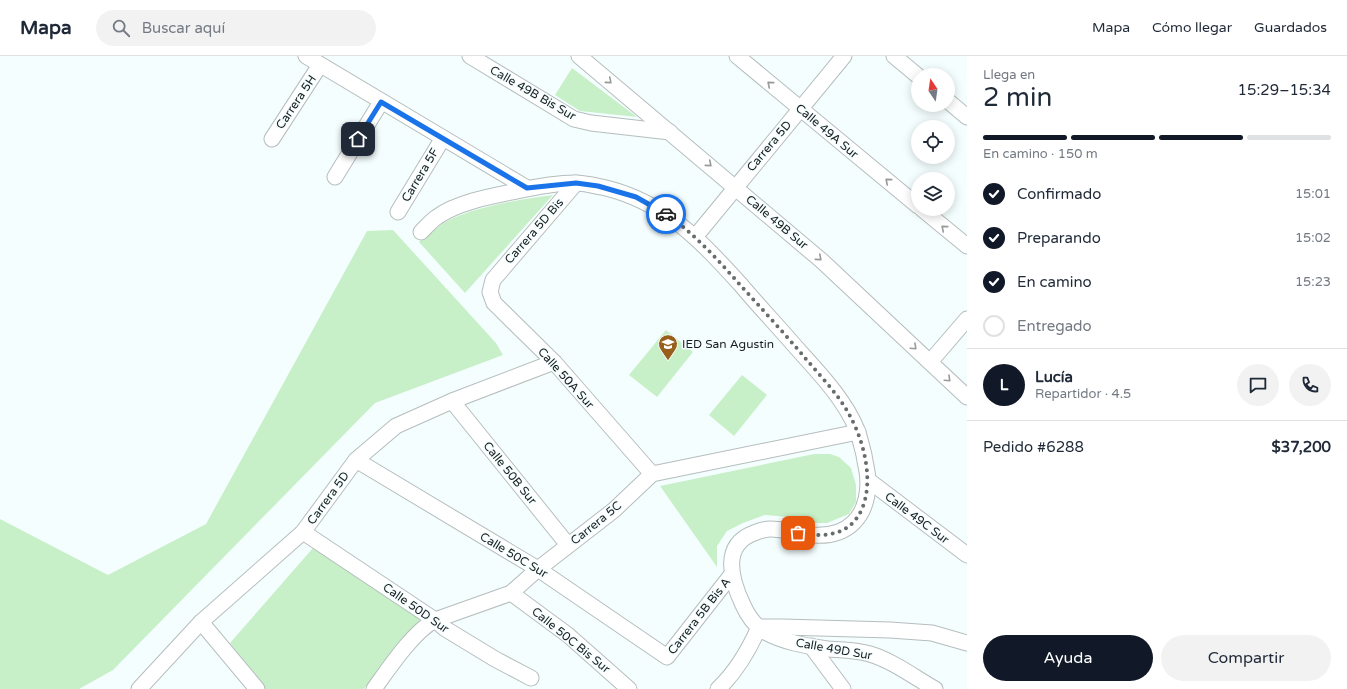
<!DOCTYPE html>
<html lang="es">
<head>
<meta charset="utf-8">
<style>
  :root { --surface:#fff; --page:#f2f2f3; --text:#1f2937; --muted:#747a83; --line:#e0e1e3; --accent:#111827 }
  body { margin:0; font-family:"Varela Round",sans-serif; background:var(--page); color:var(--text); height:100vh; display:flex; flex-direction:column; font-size:15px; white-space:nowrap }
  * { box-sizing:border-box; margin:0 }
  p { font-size:13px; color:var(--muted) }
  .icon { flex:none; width:22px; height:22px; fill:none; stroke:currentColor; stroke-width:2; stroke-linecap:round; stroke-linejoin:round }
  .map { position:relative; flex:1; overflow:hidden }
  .sheet { display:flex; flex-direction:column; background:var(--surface); width:380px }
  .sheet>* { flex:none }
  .needle { width:26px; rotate:347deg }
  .buttons { position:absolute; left:911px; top:12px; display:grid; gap:8px }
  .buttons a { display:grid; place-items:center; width:44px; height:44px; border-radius:50%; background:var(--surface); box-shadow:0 2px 10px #0003; font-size:20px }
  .pin { position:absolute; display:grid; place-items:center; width:34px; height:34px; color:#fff; margin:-17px; border-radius:8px; box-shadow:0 2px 6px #0006 }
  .courier { position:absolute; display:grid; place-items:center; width:40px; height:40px; margin:-20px; border:3px solid #1a73e8; border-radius:50%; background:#fff; color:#222; box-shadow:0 1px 5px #0007 }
  .headline em { font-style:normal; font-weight:600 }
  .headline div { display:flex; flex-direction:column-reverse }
  .headline { display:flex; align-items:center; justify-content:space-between; height:68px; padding:0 16px }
  h1 { font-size:26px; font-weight:600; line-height:30px }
  .bar { display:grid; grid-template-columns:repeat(4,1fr); gap:6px 4px; align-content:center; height:48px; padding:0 16px }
  .bar i { height:5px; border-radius:3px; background:var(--line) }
  .bar .current { background:var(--accent) }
  .bar p { grid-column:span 4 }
  .line { display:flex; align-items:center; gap:10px; padding:0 16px; border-top:1px solid var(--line) }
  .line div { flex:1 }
  .round { display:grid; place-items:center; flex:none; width:42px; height:42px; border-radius:21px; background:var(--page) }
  ol { padding:0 16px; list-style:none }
  li { display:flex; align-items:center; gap:12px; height:44px }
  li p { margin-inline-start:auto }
  li .icon { padding:4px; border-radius:50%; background:var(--accent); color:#fff; stroke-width:4 }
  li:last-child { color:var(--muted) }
  li i { width:22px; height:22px; border:2px solid var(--line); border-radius:50% }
  .button { display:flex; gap:8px; margin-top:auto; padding:8px 16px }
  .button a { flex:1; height:46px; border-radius:24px; background:var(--accent); color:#fff; font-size:16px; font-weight:600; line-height:46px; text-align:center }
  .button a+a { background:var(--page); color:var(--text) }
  header { display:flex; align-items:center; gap:24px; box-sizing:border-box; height:56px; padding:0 20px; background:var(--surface); border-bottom:1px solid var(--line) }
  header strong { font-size:19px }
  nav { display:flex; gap:22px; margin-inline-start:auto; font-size:14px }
  .search { width:280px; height:36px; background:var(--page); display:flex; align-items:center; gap:10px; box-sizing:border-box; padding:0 14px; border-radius:22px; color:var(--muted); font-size:15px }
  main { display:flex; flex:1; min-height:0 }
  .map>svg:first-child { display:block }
</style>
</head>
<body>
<header>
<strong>Mapa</strong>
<div class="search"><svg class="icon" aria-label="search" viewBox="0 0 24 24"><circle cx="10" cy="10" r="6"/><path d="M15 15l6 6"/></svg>Buscar aquí</div>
<nav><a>Mapa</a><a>Cómo llegar</a><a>Guardados</a></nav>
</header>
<main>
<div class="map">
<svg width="967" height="633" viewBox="0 0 967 633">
  <rect width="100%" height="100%" fill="#f5fefe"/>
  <g fill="#c7f0c8">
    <polygon points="572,12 637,61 580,55 555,39"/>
    <path d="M553 139 465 237 419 186C429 178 438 170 449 164 482 149 518 144 553 139Z"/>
    <polygon points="393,174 496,287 503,299 375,347 113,614 79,633 0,633 0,463 108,519 206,468 367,175"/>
    <polygon points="666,274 693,296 657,341 629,319"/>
    <polygon points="742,319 767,339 734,380 709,359"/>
    <polygon points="814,398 830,398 839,401 851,412 856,429 856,446 849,458 827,467 808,467 788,461 765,459 743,467 727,475 717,490 717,511 660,430"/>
    <polygon points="320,484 426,556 364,633 265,633 230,587"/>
  </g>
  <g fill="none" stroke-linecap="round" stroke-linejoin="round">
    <defs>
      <g id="minor">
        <polyline points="306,0 527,132"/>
        <polyline points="470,0 574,63 591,67 670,76"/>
        <polyline points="579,0 822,205 967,341"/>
        <polyline points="737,0 918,150"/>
        <polyline points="894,0 918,20"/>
        <polyline points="948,45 967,61"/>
        <polyline points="272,83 320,9"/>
        <polyline points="335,121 381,46"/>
        <polyline points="576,127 493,224 490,236 494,247 554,306 652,418"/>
        <polyline points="922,153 967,190"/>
        <polyline points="398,156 443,82"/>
        <path d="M421 176C426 171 431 165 437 161 458 146 492 140 517 135 535 131 556 127 575 127 585 127 596 130 606 132 666 147 701 185 741 229 756 247 772 264 787 281 811 309 843 339 857 374 860 382 862 391 864 399 865 407 868 417 868 425 868 461 848 482 812 479 798 478 784 473 770 473 764 473 759 475 754 477 721 489 731 524 743 549 747 558 754 568 762 574 778 585 809 591 828 593 842 594 856 594 870 598 893 605 914 621 935 633"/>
        <polyline points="695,181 844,0"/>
        <polyline points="930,306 967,263"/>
        <polyline points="452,345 568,489"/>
        <polyline points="356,404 538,513 667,601 732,518"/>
        <polyline points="868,424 967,499"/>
        <polyline points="303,476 435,564 444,572 495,603 531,622"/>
        <polyline points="511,537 568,579 629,633"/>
        <polyline points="201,566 257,633"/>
        <polyline points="811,590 843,633"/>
        <polyline points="139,633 201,566 303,476 356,404 396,370 452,345 554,306"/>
        <path d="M374 633C389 612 413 576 435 564L511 537 538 513 614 454 652 418 858 376"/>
        <path d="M718 633C736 616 749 594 759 571H783L890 574 932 577 967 587"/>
      </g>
    </defs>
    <use href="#minor" stroke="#b5bdbd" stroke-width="17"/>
    <use href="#minor" stroke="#fff" stroke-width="15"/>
  </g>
  <defs><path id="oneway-chevron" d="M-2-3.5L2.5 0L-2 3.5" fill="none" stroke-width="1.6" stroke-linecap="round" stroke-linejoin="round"/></defs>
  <g stroke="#98999a">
    <use href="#oneway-chevron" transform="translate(609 25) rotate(40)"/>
    <use href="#oneway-chevron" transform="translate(770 28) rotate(-140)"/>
    <use href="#oneway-chevron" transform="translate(709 108) rotate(40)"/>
    <use href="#oneway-chevron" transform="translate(888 125) rotate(-140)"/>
    <use href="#oneway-chevron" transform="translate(944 172) rotate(-140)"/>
    <use href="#oneway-chevron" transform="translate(819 202) rotate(41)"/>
    <use href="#oneway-chevron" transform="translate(914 291) rotate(43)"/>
    <use href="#oneway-chevron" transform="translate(948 323) rotate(43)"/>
  </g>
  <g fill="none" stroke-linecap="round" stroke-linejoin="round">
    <path stroke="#676c6c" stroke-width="4" stroke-dasharray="0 7.2" d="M666 158C695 178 719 205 742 231 762 253 782 275 801 297 818 318 839 338 851 362 865 388 874 428 861 455 848 481 823 481 798 477"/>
    <polyline stroke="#1a73e8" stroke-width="5" points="358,83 381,46 527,132 576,127 598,130 636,141 666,158"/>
  </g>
  <defs>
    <symbol id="school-pin" viewBox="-11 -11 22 30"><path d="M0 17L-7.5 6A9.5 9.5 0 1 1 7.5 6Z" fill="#98601c" stroke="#f5fefe"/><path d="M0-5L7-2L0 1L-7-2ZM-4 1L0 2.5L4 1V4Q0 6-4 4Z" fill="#fff"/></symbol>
  </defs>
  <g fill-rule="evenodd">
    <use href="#school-pin" x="657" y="277" width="22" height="30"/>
  </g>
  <g text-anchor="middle" stroke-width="3" stroke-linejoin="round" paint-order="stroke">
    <g font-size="12" fill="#1a1d1e" stroke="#f5fefe">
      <text transform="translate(533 37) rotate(30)" y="4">Calle 49B Bis Sur</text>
      <text transform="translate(296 46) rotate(-56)" y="4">Carrera 5H</text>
      <text transform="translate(827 75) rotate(40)" y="4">Calle 49A Sur</text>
      <text transform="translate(769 90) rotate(-50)" y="4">Carrera 5D</text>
      <text transform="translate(420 119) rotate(-59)" y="4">Carrera 5F</text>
      <text transform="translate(777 166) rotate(40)" y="4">Calle 49B Sur</text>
      <text transform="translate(534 175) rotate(-49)" y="4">Carrera 5D Bis</text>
      <text transform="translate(566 322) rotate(48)" y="4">Calle 50A Sur</text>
      <text transform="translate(510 417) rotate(51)" y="4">Calle 50B Sur</text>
      <text transform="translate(328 442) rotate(-54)" y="4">Carrera 5D</text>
      <text transform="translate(917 462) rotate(37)" y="4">Calle 49C Sur</text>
      <text transform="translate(596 467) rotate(-39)" y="4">Carrera 5C</text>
      <text transform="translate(514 499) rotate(31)" y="4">Calle 50C Sur</text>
      <text transform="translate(416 552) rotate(35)" y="4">Calle 50D Sur</text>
      <text transform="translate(699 560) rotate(-52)" y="4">Carrera 5B Bis A</text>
      <text transform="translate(571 584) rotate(39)" y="4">Calle 50C Bis Sur</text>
      <text transform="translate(834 593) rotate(10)" y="4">Calle 49D Sur</text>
    </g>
    <g font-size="12" fill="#1a1d1e" stroke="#f5fefe" text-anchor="start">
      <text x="682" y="292">IED San Agustin</text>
    </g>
  </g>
</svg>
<div class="buttons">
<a><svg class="needle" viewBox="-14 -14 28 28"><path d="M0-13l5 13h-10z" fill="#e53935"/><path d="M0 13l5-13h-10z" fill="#747a83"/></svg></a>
<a><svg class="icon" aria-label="locate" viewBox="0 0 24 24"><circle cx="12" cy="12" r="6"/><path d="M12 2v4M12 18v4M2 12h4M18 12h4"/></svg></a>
<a><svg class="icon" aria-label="layers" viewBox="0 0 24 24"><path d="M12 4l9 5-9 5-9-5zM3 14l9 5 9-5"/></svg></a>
</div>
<div class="pin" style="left:798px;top:477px;background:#ea580c"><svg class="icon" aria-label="bag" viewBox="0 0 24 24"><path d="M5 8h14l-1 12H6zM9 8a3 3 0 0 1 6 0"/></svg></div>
<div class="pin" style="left:358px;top:83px;background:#1f2937"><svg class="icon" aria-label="home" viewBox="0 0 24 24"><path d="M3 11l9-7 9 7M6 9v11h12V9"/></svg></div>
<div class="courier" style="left:666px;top:158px"><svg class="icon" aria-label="car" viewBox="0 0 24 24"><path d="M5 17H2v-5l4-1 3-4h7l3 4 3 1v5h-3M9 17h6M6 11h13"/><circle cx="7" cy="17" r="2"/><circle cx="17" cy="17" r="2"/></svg></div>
</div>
<section class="sheet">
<div class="headline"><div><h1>2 min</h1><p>Llega en</p></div><em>15:29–15:34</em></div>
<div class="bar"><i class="current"></i><i class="current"></i><i class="current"></i><i></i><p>En camino · 150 m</p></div>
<ol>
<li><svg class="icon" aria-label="check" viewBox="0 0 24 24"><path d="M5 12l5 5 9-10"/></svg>Confirmado<p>15:01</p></li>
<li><svg class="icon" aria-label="check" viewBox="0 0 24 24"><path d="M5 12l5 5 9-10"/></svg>Preparando<p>15:02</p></li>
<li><svg class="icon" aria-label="check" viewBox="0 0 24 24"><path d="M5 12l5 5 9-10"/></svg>En camino<p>15:23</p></li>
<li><i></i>Entregado</li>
</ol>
<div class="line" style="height:72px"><b class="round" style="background:var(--accent);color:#fff">L</b><div><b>Lucía</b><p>Repartidor · 4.5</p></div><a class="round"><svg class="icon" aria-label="chat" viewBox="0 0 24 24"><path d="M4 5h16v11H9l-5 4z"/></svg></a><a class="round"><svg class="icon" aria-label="phone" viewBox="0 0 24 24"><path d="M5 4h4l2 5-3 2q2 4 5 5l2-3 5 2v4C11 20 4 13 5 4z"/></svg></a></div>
<div class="line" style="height:52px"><div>Pedido #6288</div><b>$37,200</b></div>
<div class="button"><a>Ayuda</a><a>Compartir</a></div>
</section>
</main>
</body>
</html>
